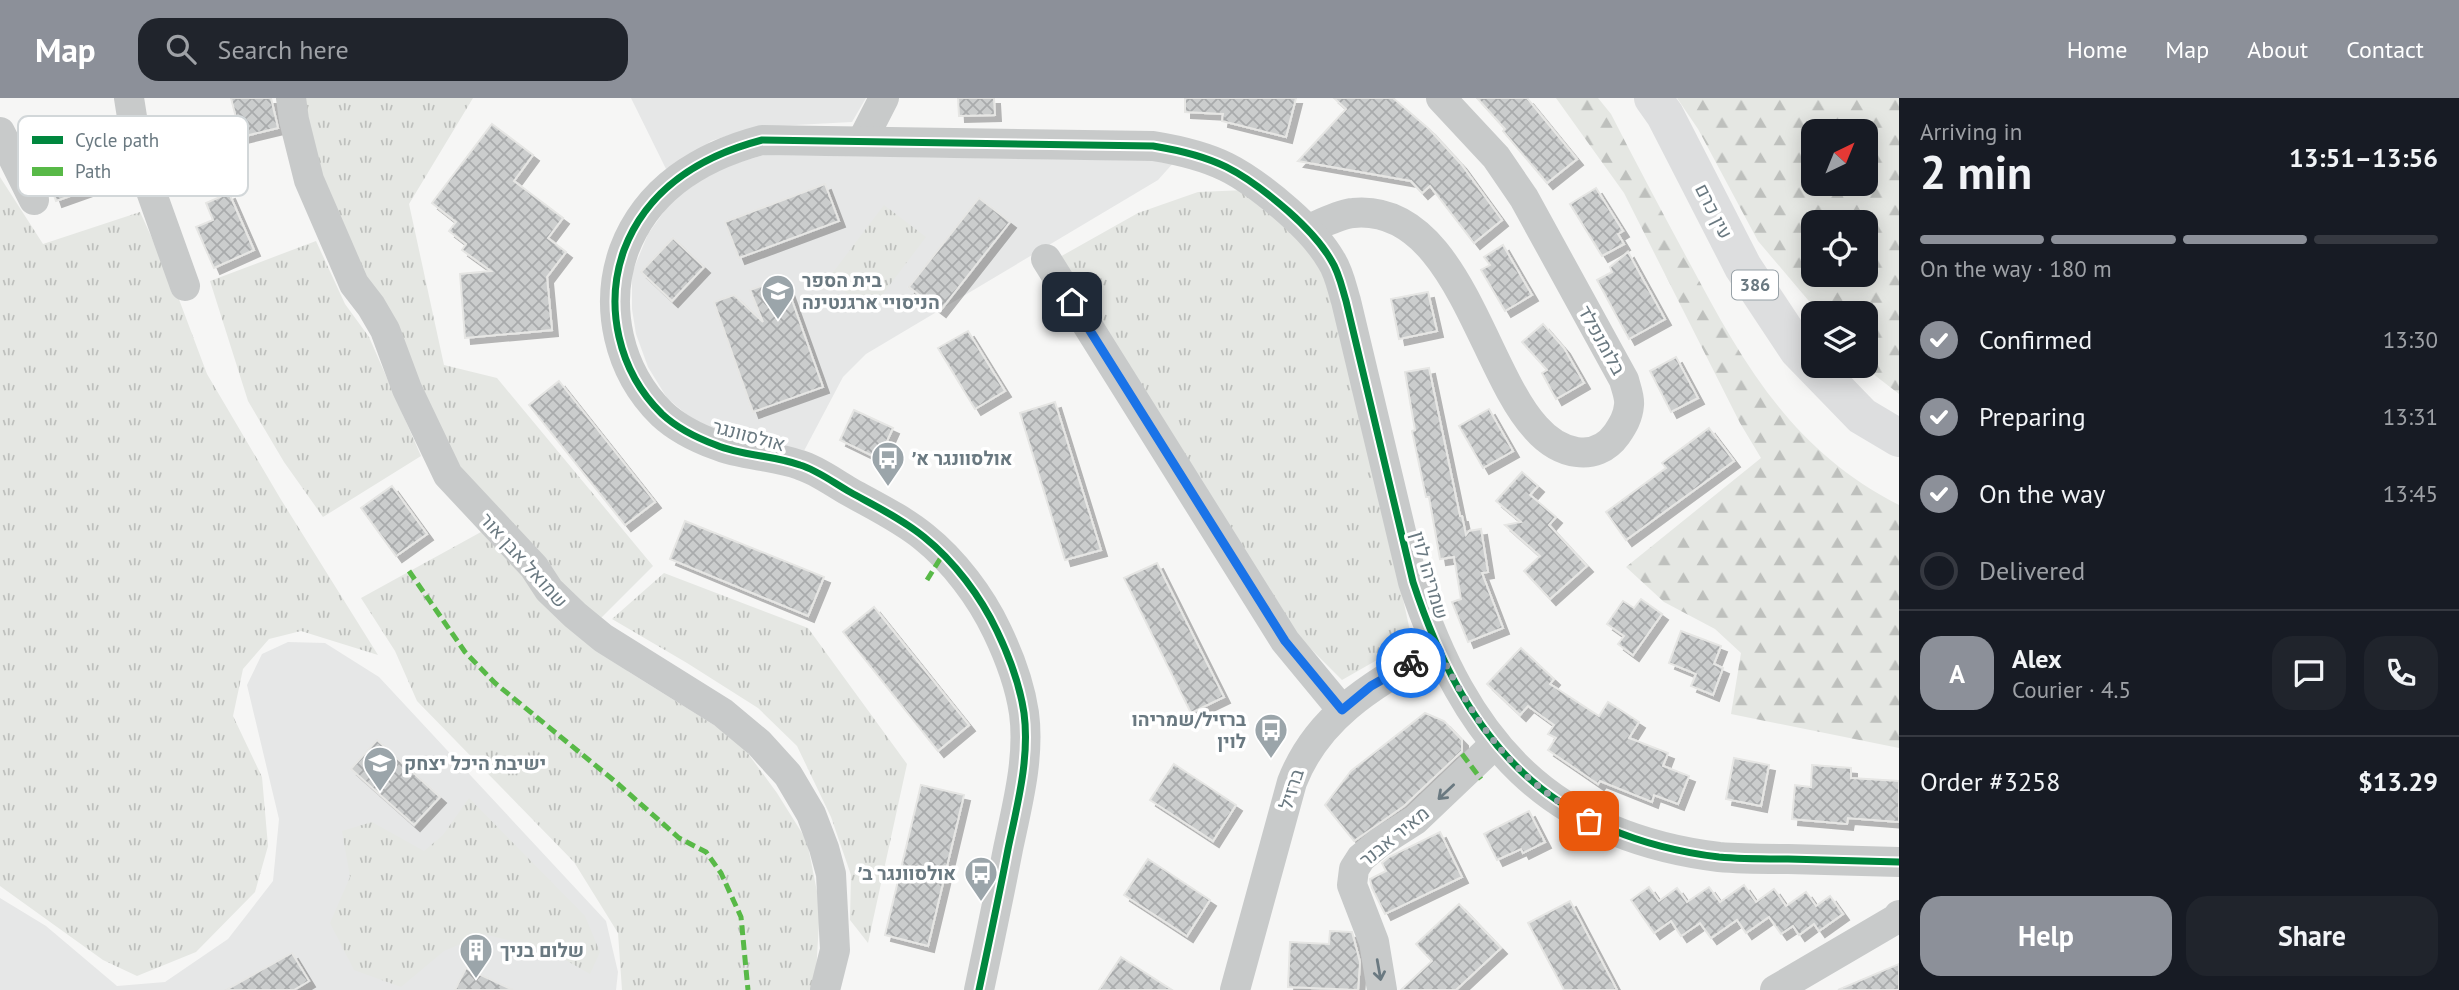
<!DOCTYPE html>
<html lang="en">
<head>
<meta charset="utf-8">
<style>
  :root { --surface:#171b24; --page:#20242c; --text:#f1f3f6; --muted:#9ea1a6; --line:#363941; --accent:#8c9099 }
  body { margin:0; font-family:"PT Sans",Heebo,sans-serif; background:var(--page); color:var(--text); height:100vh; display:flex; flex-direction:column; font-size:26px; white-space:nowrap }
  * { box-sizing:border-box; margin:0 }
  p { font-size:23px; color:var(--muted) }
  .icon { flex:none; width:38px; height:38px; fill:none; stroke:currentColor; stroke-width:2; stroke-linecap:round; stroke-linejoin:round }
  .map { position:relative; flex:1; overflow:hidden }
  .side { display:flex; flex-direction:column; background:var(--surface); width:560px }
  .side>* { flex:none }
  .needle { width:46px; rotate:43deg }
  .controls { position:absolute; left:1801px; top:21px; display:grid; gap:14px }
  .controls a { display:grid; place-items:center; width:77px; height:77px; border-radius:14px; background:var(--surface); box-shadow:0 4px 18px #0003; font-size:35px }
  .pin { position:absolute; display:grid; place-items:center; width:60px; height:60px; color:#fff; margin:-30px; border-radius:14px; box-shadow:0 4px 10px #0006 }
  .courier { position:absolute; display:grid; place-items:center; width:70px; height:70px; margin:-35px; border:5px solid #1a73e8; border-radius:50%; background:#fff; color:#222; box-shadow:0 2px 9px #0007 }
  .headline em { font-style:normal; font-weight:700 }
  .headline div { display:flex; flex-direction:column-reverse }
  .headline { display:flex; align-items:center; justify-content:space-between; height:119px; padding:0 21px }
  h1 { font-size:46px; font-weight:700; line-height:52px }
  .bar { display:grid; grid-template-columns:repeat(4,1fr); gap:10px 7px; align-content:center; height:84px; padding:0 21px }
  .bar i { height:9px; border-radius:5px; background:var(--line) }
  .bar .active { background:var(--accent) }
  .bar p { grid-column:span 4 }
  .line { display:flex; align-items:center; gap:18px; padding:0 21px; border-top:2px solid var(--line) }
  .line div { flex:1 }
  .round { display:grid; place-items:center; flex:none; width:74px; height:74px; border-radius:21px; background:var(--page) }
  ol { padding:0 21px; list-style:none }
  li { display:flex; align-items:center; gap:21px; height:77px }
  li p { margin-inline-start:auto }
  li .icon { padding:7px; border-radius:50%; background:var(--accent); color:#fff; stroke-width:4 }
  li:last-child { color:var(--muted) }
  li i { width:38px; height:38px; border:4px solid var(--line); border-radius:50% }
  .button { display:flex; gap:14px; margin-top:auto; padding:14px 21px }
  .button a { flex:1; height:80px; border-radius:21px; background:var(--accent); color:#fff; font-size:28px; font-weight:700; line-height:80px; text-align:center }
  .button a+a { background:var(--page); color:var(--text) }
  header { display:flex; align-items:center; gap:42px; box-sizing:border-box; height:98px; padding:0 35px; background:var(--accent); color:#fff }
  header strong { font-size:33px }
  nav { display:flex; gap:38px; margin-inline-start:auto; font-size:24px }
  .search { width:490px; height:63px; background:var(--page); display:flex; align-items:center; gap:18px; box-sizing:border-box; padding:0 24px; border-radius:21px; color:var(--muted); font-size:26px }
  main { display:flex; flex:1; min-height:0 }
  .map>svg:first-child { display:block }
</style>
</head>
<body>
<header>
<strong>Map</strong>
<div class="search"><svg class="icon" aria-label="search" viewBox="0 0 24 24"><circle cx="10" cy="10" r="6"/><path d="M15 15l6 6"/></svg>Search here</div>
<nav><a>Home</a><a>Map</a><a>About</a><a>Contact</a></nav>
</header>
<main>
<div class="map">
<svg width="1899" height="892" viewBox="0 0 1899 892">
  <defs>
    <pattern id="grass-tufts" width="24" height="20" patternUnits="userSpaceOnUse" patternTransform="scale(1.75)"><rect width="24" height="20" fill="#e5e7e3"/><path d="M3 7l-1-3M5 7V3M7 7l1-3M15 17l-1-3M17 17v-4M19 17l1-3" fill="none" stroke="#bec0bd"/></pattern>
    <pattern id="forest-firs" width="22" height="20" patternUnits="userSpaceOnUse" patternTransform="scale(1.75)"><rect width="22" height="20" fill="#e5e7e3"/><path d="M5 1l3.5 6h-7zM16 11l3.5 6h-7z" fill="#bec0bd"/></pattern>
    <pattern id="building-cross-hatch" width="8" height="8" patternUnits="userSpaceOnUse" patternTransform="scale(1.75)"><rect width="8" height="8" fill="#cbcdcd"/><path d="M0 0l8 8M0 8l8-8" fill="none" stroke="#a9abac"/></pattern>
    <filter id="shadow"><feDropShadow dx="6" dy="6" stdDeviation="0" flood-color="#0004"/></filter>
  </defs>
  <rect width="100%" height="100%" fill="#f6f6f5"/>
  <g fill="#e6e7e7">
    <polygon points="631,0 866,0 852,24 755,29 711,43 668,75"/>
    <polygon points="764,57 1175,63 1158,82 866,256 843,279 796,368 692,321 667,300 648,269 636,236 632,211 632,175 648,136 670,105 698,84 727,68"/>
    <polygon points="288,544 325,545 379,579 606,823 618,874 616,892 0,892 0,800 46,828 117,888 165,884 228,841 273,783 279,721 247,587 262,556"/>
  </g>
  <g fill="url(#grass-tufts)">
    <polygon points="300,0 473,0 409,106 444,267 497,280 653,468 596,525 466,393 333,127"/>
    <polygon points="0,79 43,146 140,114 174,188 207,276 280,400 378,557 301,533 269,541 243,571 233,618 262,679 268,748 255,794 196,854 137,878 103,862 0,788"/>
    <polygon points="1246,92 1296,138 1320,170 1345,236 1412,542 1342,582 1288,528 1058,160 1138,115 1198,94"/>
    <polygon points="884,107 926,139 870,213 828,181"/>
    <polygon points="316,143 345,206 369,239 421,358 323,419 284,364 248,303 210,183"/>
    <polygon points="481,434 629,574 738,642 777,695 807,743 820,809 816,875 811,892 622,892 618,835 574,764 417,603 395,553 361,500"/>
    <polygon points="664,475 808,530 907,666 868,845 850,822 851,777 831,719 797,648 758,610 687,565 612,521"/>
    <polygon points="469,700 585,818 600,854 590,876 550,853 484,836 444,853 401,889 354,872 330,825 350,779 342,733 372,724 424,753 443,737"/>
  </g>
  <g fill="url(#forest-firs)" fill-rule="evenodd">
    <path d="M1556 0H1598L1611 16C1636 65 1662 114 1688 162 1743 265 1791 352 1899 407V650L1731 616 1741 555 1715 531 1664 504 1626 469 1761 360 1740 325 1624 95Z"/>
    <path d="M1677 0H1899V296L1863 268H1866V215H1819L1758 143 1698 31ZM1813 33H1866V86H1813ZM1813 124H1866V177H1813Z"/>
  </g>
  <g fill="url(#building-cross-hatch)" stroke="#e6e6e4" stroke-width="2" filter="url(#shadow)">
    <polygon points="231,0 271,0 278,30 241,39"/>
    <polygon points="958,0 994,0 995,17 959,18"/>
    <polygon points="1185,0 1296,0 1286,39 1222,23 1223,16 1185,14"/>
    <polygon points="1334,0 1393,0 1429,31 1461,66 1502,122 1474,145 1430,88 1422,95 1411,83 1298,63 1346,11"/>
    <polygon points="1477,0 1527,0 1577,61 1547,85 1503,33 1505,31"/>
    <polygon points="492,26 533,57 514,83 563,120 548,140 566,154 547,179 552,232 465,240 460,176 491,173 462,152 466,146 449,133 456,124 432,105"/>
    <polygon points="72,41 90,91 56,103 39,53"/>
    <polygon points="825,86 839,123 739,160 725,124"/>
    <polygon points="1596,90 1623,133 1618,136 1624,146 1602,158 1570,106"/>
    <polygon points="229,95 254,152 214,170 196,129 213,122 206,105"/>
    <polygon points="979,100 1010,124 940,213 909,189"/>
    <polygon points="673,140 704,169 672,203 641,174"/>
    <polygon points="1503,147 1532,197 1505,213 1481,172 1490,167 1484,159"/>
    <polygon points="1628,154 1665,221 1629,241 1597,182 1612,174 1610,169"/>
    <polygon points="784,180 823,289 753,314 714,204 734,197 763,224 750,192"/>
    <polygon points="1428,194 1437,233 1399,241 1391,201"/>
    <polygon points="1543,226 1564,250 1584,285 1556,301 1542,275 1547,272 1522,244"/>
    <polygon points="968,233 1005,293 975,311 938,250"/>
    <polygon points="1676,259 1698,300 1671,314 1650,273"/>
    <polygon points="1429,270 1460,418 1462,418 1466,437 1469,433 1481,431 1488,474 1482,475 1503,530 1468,544 1452,504 1461,501 1454,459 1440,461 1429,399 1426,399 1412,333 1415,332 1405,274"/>
    <polygon points="559,283 655,404 625,427 529,307"/>
    <polygon points="1055,304 1101,452 1065,462 1020,315"/>
    <polygon points="1489,311 1513,353 1483,370 1459,328"/>
    <polygon points="854,312 893,330 879,361 840,342"/>
    <polygon points="1709,330 1734,363 1626,442 1606,414 1666,370 1662,365"/>
    <polygon points="1522,374 1538,388 1530,397 1556,419 1549,427 1587,468 1550,501 1524,473 1540,458 1505,427 1521,424 1496,403"/>
    <polygon points="392,388 427,436 396,458 361,410"/>
    <polygon points="685,423 824,479 808,518 670,461"/>
    <polygon points="1157,465 1224,599 1191,615 1124,480"/>
    <polygon points="1641,501 1662,516 1633,557 1618,546 1624,538 1607,526 1623,503 1634,510"/>
    <polygon points="874,509 969,627 938,653 843,534"/>
    <polygon points="1681,533 1721,548 1714,566 1723,570 1713,597 1691,588 1696,576 1669,565"/>
    <polygon points="1521,550 1554,581 1550,586 1599,618 1608,604 1639,624 1629,640 1668,655 1663,668 1689,678 1678,706 1654,697 1652,704 1600,683 1598,686 1548,652 1556,640 1548,636 1554,627 1528,608 1520,617 1487,586"/>
    <polygon points="1425,615 1444,623 1462,642 1462,653 1404,708 1354,743 1325,707 1351,673"/>
    <polygon points="377,642 440,699 414,727 351,671"/>
    <polygon points="1734,660 1769,667 1761,708 1726,701"/>
    <polygon points="1174,666 1236,707 1213,743 1150,702"/>
    <polygon points="1812,667 1851,670 1851,680 1899,683 1899,724 1848,720 1847,726 1792,721 1795,687 1811,689"/>
    <polygon points="921,687 964,697 928,848 885,837"/>
    <polygon points="1529,713 1545,744 1523,755 1521,751 1497,762 1484,736"/>
    <polygon points="1440,734 1462,779 1385,816 1372,790 1370,781 1386,773 1382,765 1389,759"/>
    <polygon points="1148,761 1210,802 1187,838 1124,797"/>
    <polygon points="1744,787 1756,804 1774,791 1786,808 1806,794 1816,808 1830,798 1843,816 1819,833 1814,826 1799,837 1793,828 1781,836 1769,819 1746,835 1737,822 1711,840 1700,825 1681,838 1671,823 1654,835 1631,802 1649,789 1659,803 1677,790 1687,804 1709,789 1720,804"/>
    <polygon points="1570,803 1617,892 1564,892 1528,825"/>
    <polygon points="1459,806 1501,850 1456,892 1401,892 1432,863 1416,846"/>
    <polygon points="1330,833 1352,834 1360,864 1358,892 1288,889 1290,844 1329,846"/>
    <polygon points="292,855 309,883 294,892 226,892"/>
    <polygon points="1121,859 1172,892 1099,892"/>
    <polygon points="1899,866 1899,892 1838,892"/>
    <polygon points="466,870 513,892 455,892"/>
  </g>
  <g fill="none" stroke-linecap="round" stroke-linejoin="round">
    <g stroke="#c8caca" stroke-width="30">
      <polyline points="129,0 138,57 185,188"/>
      <polyline points="291,0 294,22 309,82 354,186 371,208 385,232 407,291 448,377 534,469 549,492 575,517 603,540 723,615 759,645 788,677 811,716 824,750 831,776 835,852 825,892"/>
      <polyline points="0,34 34,102"/>
      <polyline points="862,43 884,0"/>
      <path d="M1308 131C1322 126 1339 116 1353 115 1456 105 1482 272 1536 330 1558 355 1595 367 1617 336 1623 327 1628 319 1629 307 1630 299 1626 290 1624 282L1524 100 1496 59 1441 0"/>
      <polyline points="1046,161 1285,543 1342,612"/>
      <path d="M979 892C989 845 999 798 1008 751 1017 708 1030 660 1024 615 1020 588 1009 558 997 533 981 499 954 463 924 439 902 421 875 408 850 394 834 385 817 372 800 367 773 357 742 358 716 347 697 340 677 330 662 316 618 273 604 208 624 152 647 91 701 58 762 42L1153 48C1215 58 1241 72 1288 113 1305 128 1320 143 1331 162 1339 174 1342 190 1346 203L1413 484C1465 642 1547 738 1719 759 1741 761 1765 761 1788 761 1825 762 1862 763 1899 764"/>
      <path d="M1235 892 1292 684C1319 615 1377 585 1437 550"/>
      <polyline points="1382,892 1374,844 1352,787 1354,771 1361,760 1379,745 1415,722 1495,646"/>
      <polyline points="1775,892 1896,821 1899,817"/>
    </g>
    <polyline stroke="#dddedf" stroke-width="38" points="1653,0 1665,17 1743,169 1798,252 1862,318 1899,340"/>
    <g stroke="#58b947" stroke-width="5" stroke-dasharray="10 5" stroke-linecap="butt">
      <polyline points="409,473 465,554 495,585 617,685 679,740 706,754 721,775 741,819 748,892"/>
      <polyline points="927,482 945,453"/>
      <polyline points="1462,656 1481,681"/>
    </g>
    <defs>
      <path id="cycleway" d="M979 892C989 845 999 798 1008 751 1017 708 1030 660 1024 615 1020 588 1009 558 997 533 981 499 954 463 924 439 902 421 875 408 850 394 834 385 817 372 800 367 773 357 742 358 716 347 697 340 677 330 662 316 618 273 604 208 624 152 647 91 701 58 762 42L1153 48C1215 58 1241 72 1288 113 1305 128 1320 143 1331 162 1339 174 1342 190 1346 203L1413 484C1465 642 1547 738 1719 759 1741 761 1765 761 1788 761 1825 762 1862 763 1899 764"/>
    </defs>
    <use href="#cycleway" stroke="#fff" stroke-width="11"/>
    <use href="#cycleway" stroke="#00873e" stroke-width="7"/>
  </g>
  <defs><path id="oneway-shaft" d="M-6 0H5M1.5-3L5.5 0L1.5 3" fill="none" stroke-width="1.6" stroke-linecap="round" stroke-linejoin="round" transform="scale(1.75)"/></defs>
  <g stroke="#6a7981">
    <use href="#oneway-shaft" transform="translate(1446 694) rotate(137)"/>
    <use href="#oneway-shaft" transform="translate(1379 872) rotate(80)"/>
  </g>
  <g fill="none" stroke-linecap="round" stroke-linejoin="round">
    <path stroke="#9ba5aa" stroke-width="7" stroke-dasharray="0 12.6" d="M1411 565 1437 550C1479 630 1509 676 1589 723"/>
    <polyline stroke="#1a73e8" stroke-width="9" points="1072,204 1285,543 1342,612 1371,588 1411,565"/>
  </g>
  <defs>
    <symbol id="school-pin" viewBox="-11 -11 22 30"><path d="M0 17L-7.5 6A9.5 9.5 0 1 1 7.5 6Z" fill="#9ba5aa" stroke="#fff"/><path d="M0-5L7-2L0 1L-7-2ZM-4 1L0 2.5L4 1V4Q0 6-4 4Z" fill="#fff"/></symbol>
    <symbol id="bus-pin" viewBox="-11 -11 22 30"><path d="M0 17L-7.5 6A9.5 9.5 0 1 1 7.5 6Z" fill="#9ba5aa" stroke="#fff"/><path d="M-5-6H5V4H4V6H2V4H-2V6H-4V4H-5ZM-3.5-4V0h7V-4ZM-3.5 1.2v1.5H-2V1.2ZM2 1.2v1.5H3.5V1.2Z" fill="#fff"/></symbol>
    <symbol id="building-pin" viewBox="-11 -11 22 30"><path d="M0 17L-7.5 6A9.5 9.5 0 1 1 7.5 6Z" fill="#9ba5aa" stroke="#fff"/><path d="M-4-6H4V6H1V3H-1V6H-4ZM-2.5-4.3h1.7v1.8h-1.7ZM.8-4.3h1.7v1.8H.8ZM-2.5-1h1.7V.8h-1.7ZM.8-1h1.7V.8H.8Z" fill="#fff"/></symbol>
  </defs>
  <g fill-rule="evenodd">
    <use href="#school-pin" x="759" y="174" width="38" height="52"/>
    <use href="#bus-pin" x="869" y="341" width="38" height="52"/>
    <use href="#bus-pin" x="1252" y="613" width="38" height="52"/>
    <use href="#school-pin" x="361" y="646" width="38" height="52"/>
    <use href="#bus-pin" x="962" y="756" width="38" height="52"/>
    <use href="#building-pin" x="457" y="833" width="38" height="52"/>
  </g>
  <g text-anchor="middle" stroke-width="7" stroke-linejoin="round" paint-order="stroke">
    <rect fill="#fff" stroke="#97a1a7" stroke-width="2" x="1732" y="172.5" width="46" height="29" rx="5"/>
    <g font-size="18" font-weight="bold" fill="#6a7981">
      <text x="1755" y="193">386</text>
    </g>
    <g font-size="19" fill="#6a7981" stroke="#fff">
      <text transform="translate(1714 113) rotate(63)" y="7">עין כרם</text>
      <text transform="translate(1602 242) rotate(61)" y="7">בלומנפלד</text>
      <text transform="translate(749 337) rotate(15)" y="7">אולסוונגר</text>
      <text transform="translate(524 462) rotate(48)" y="7">שמואל אבן אור</text>
      <text transform="translate(1430 477) rotate(74)" y="7">שמריהו לוין</text>
      <text transform="translate(1291 691) rotate(-72)" y="7">ברזיל</text>
      <text transform="translate(1394 738) rotate(-39)" y="7">מאיר אבנר</text>
    </g>
    <g font-size="19" font-weight="bold" fill="#6a7981" stroke="#fff" text-anchor="start">
      <text x="802" y="189">בית הספר<tspan x="802" dy="22">הניסויי ארגנטינה</tspan></text>
      <text x="912" y="367">אולסוונגר א׳</text>
      <text x="1246" y="628" text-anchor="end">ברזיל/שמריהו<tspan x="1246" dy="22">לוין</tspan></text>
      <text x="404" y="672">ישיבת היכל יצחק</text>
      <text x="956" y="782" text-anchor="end">אולסוונגר ב׳</text>
      <text x="500" y="859">שלום בניך</text>
    </g>
  </g>
  <rect x="18" y="18" width="230" height="80" rx="10" fill="#fff" stroke="#d2d7d9" stroke-width="2"/>
  <rect x="32" y="38" width="31" height="8" fill="#00873e"/>
  <rect x="32" y="69" width="31" height="9" fill="#58b947"/>
  <g font-size="19" fill="#6a7981">
    <text x="75" y="49">Cycle path</text>
    <text x="75" y="80">Path</text>
  </g>
</svg>
<div class="controls">
<a><svg class="needle" viewBox="-14 -14 28 28"><path d="M0-13l5 13h-10z" fill="#e53935"/><path d="M0 13l5-13h-10z" fill="#9ea1a6"/></svg></a>
<a><svg class="icon" aria-label="locate" viewBox="0 0 24 24"><circle cx="12" cy="12" r="6"/><path d="M12 2v4M12 18v4M2 12h4M18 12h4"/></svg></a>
<a><svg class="icon" aria-label="layers" viewBox="0 0 24 24"><path d="M12 4l9 5-9 5-9-5zM3 14l9 5 9-5"/></svg></a>
</div>
<div class="pin" style="left:1589px;top:723px;background:#ea580c"><svg class="icon" aria-label="bag" viewBox="0 0 24 24"><path d="M5 8h14l-1 12H6zM9 8a3 3 0 0 1 6 0"/></svg></div>
<div class="pin" style="left:1072px;top:204px;background:#1f2937"><svg class="icon" aria-label="home" viewBox="0 0 24 24"><path d="M3 11l9-7 9 7M6 9v11h12V9"/></svg></div>
<div class="courier" style="left:1411px;top:565px"><svg class="icon" aria-label="bike" viewBox="0 0 24 24"><circle cx="6" cy="16" r="4"/><circle cx="18" cy="16" r="4"/><path d="M6 16l4-8h5l3 8M10 8l3 8H6M13 5h3"/></svg></div>
</div>
<section class="side">
<div class="headline"><div><h1>2 min</h1><p>Arriving in</p></div><em>13:51–13:56</em></div>
<div class="bar"><i class="active"></i><i class="active"></i><i class="active"></i><i></i><p>On the way · 180 m</p></div>
<ol>
<li><svg class="icon" aria-label="check" viewBox="0 0 24 24"><path d="M5 12l5 5 9-10"/></svg>Confirmed<p>13:30</p></li>
<li><svg class="icon" aria-label="check" viewBox="0 0 24 24"><path d="M5 12l5 5 9-10"/></svg>Preparing<p>13:31</p></li>
<li><svg class="icon" aria-label="check" viewBox="0 0 24 24"><path d="M5 12l5 5 9-10"/></svg>On the way<p>13:45</p></li>
<li><i></i>Delivered</li>
</ol>
<div class="line" style="height:126px"><b class="round" style="background:var(--accent);color:#fff">A</b><div><b>Alex</b><p>Courier · 4.5</p></div><a class="round"><svg class="icon" aria-label="chat" viewBox="0 0 24 24"><path d="M4 5h16v11H9l-5 4z"/></svg></a><a class="round"><svg class="icon" aria-label="phone" viewBox="0 0 24 24"><path d="M5 4h4l2 5-3 2q2 4 5 5l2-3 5 2v4C11 20 4 13 5 4z"/></svg></a></div>
<div class="line" style="height:91px"><div>Order #3258</div><b>$13.29</b></div>
<div class="button"><a>Help</a><a>Share</a></div>
</section>
</main>
</body>
</html>
